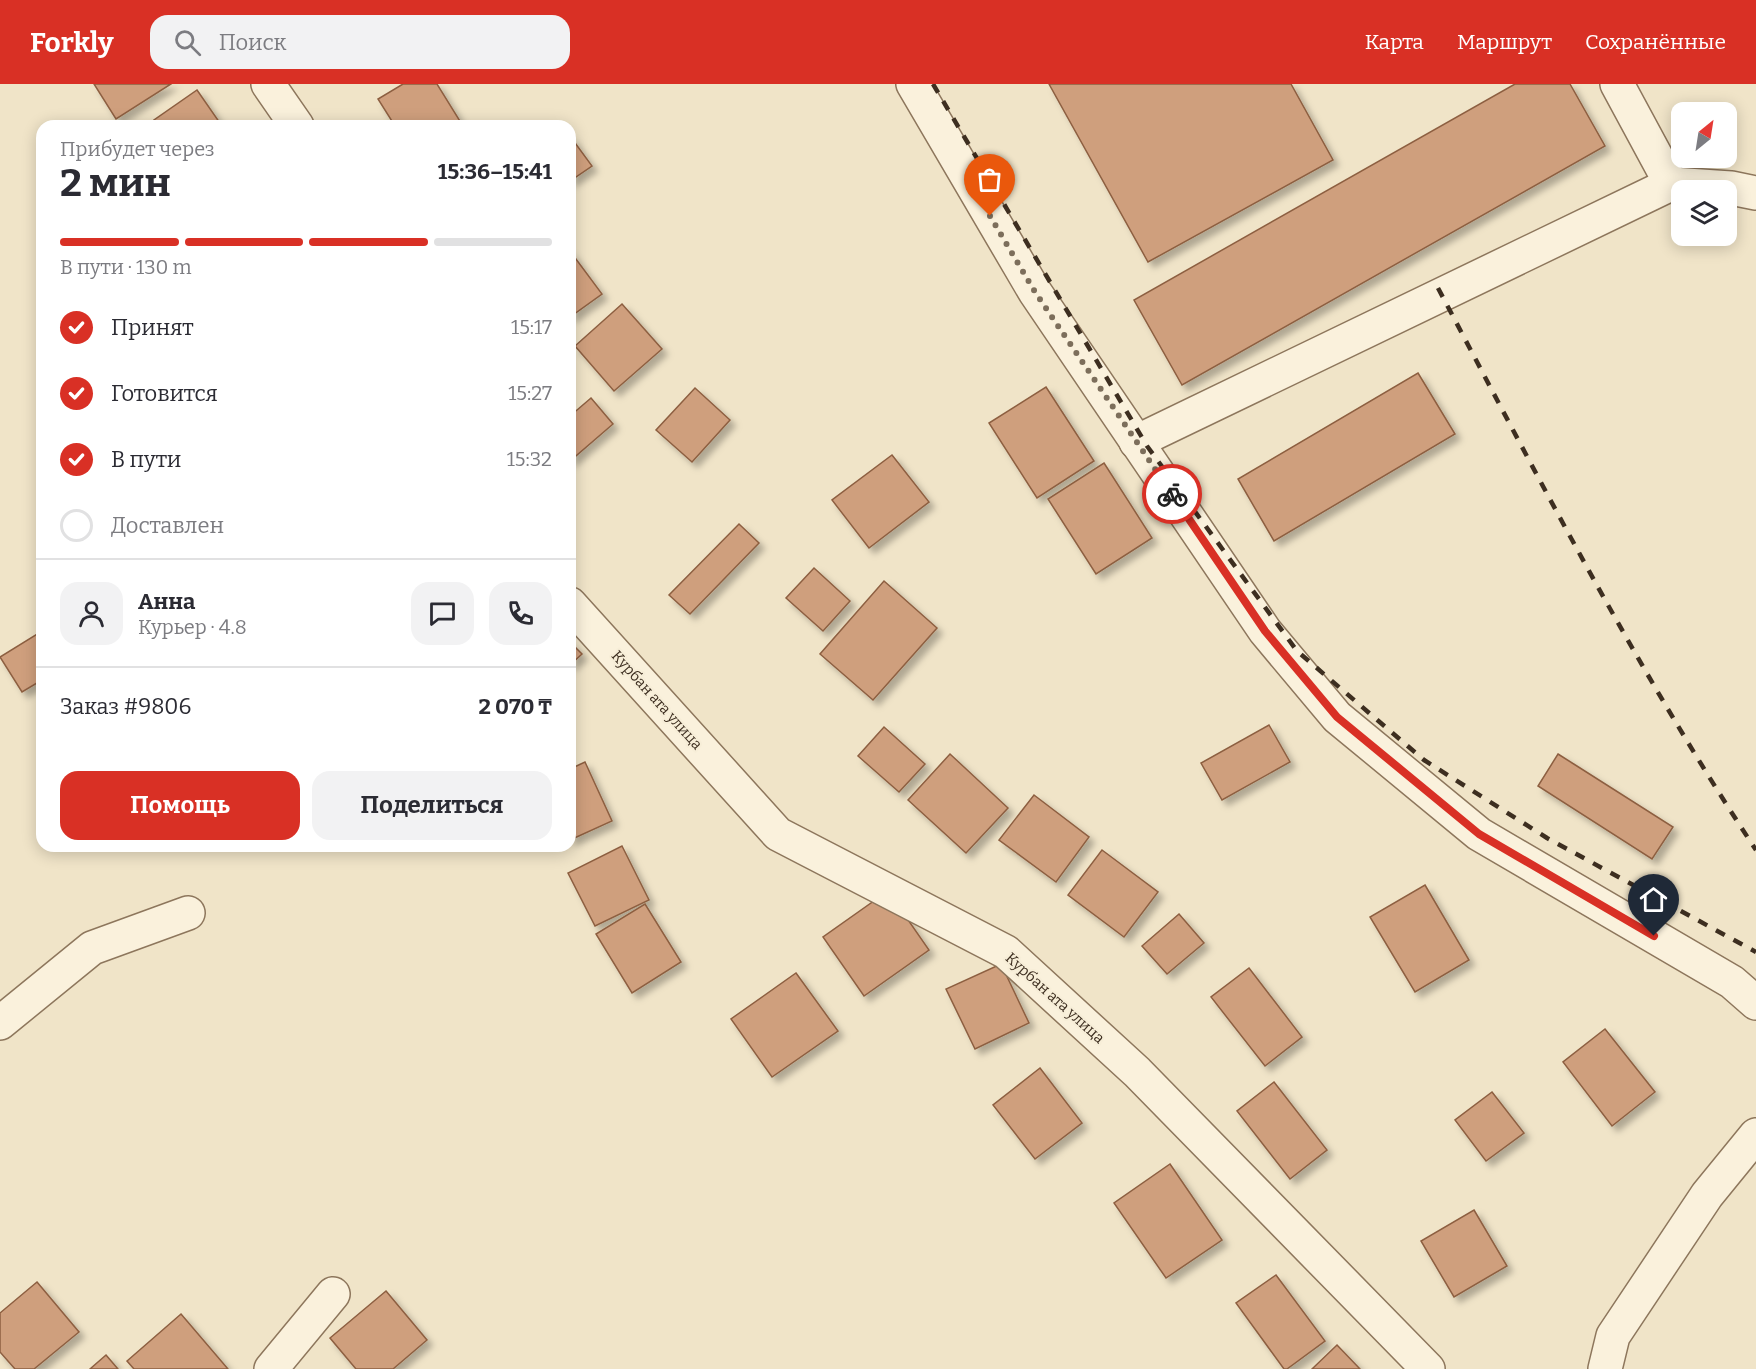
<!DOCTYPE html>
<html lang="ru">
<head>
<meta charset="utf-8">
<style>
  :root { --surface:#fff; --page:#f2f2f3; --text:#2b2b33; --muted:#7c7c81; --line:#e1e1e2; --accent:#d93025 }
  body { margin:0; font-family:Bitter,serif; background:var(--page); color:var(--text); height:100vh; display:flex; flex-direction:column; font-size:22px; white-space:nowrap }
  * { box-sizing:border-box; margin:0 }
  p { font-size:20px; color:var(--muted) }
  .icon { flex:none; width:33px; height:33px; fill:none; stroke:currentColor; stroke-width:2; stroke-linecap:round; stroke-linejoin:round }
  .map { position:relative; flex:1; overflow:hidden }
  .drawer { position:absolute; left:36px; top:36px; width:540px; height:732px; display:flex; flex-direction:column; background:var(--surface); border-radius:18px; box-shadow:0 3px 15px #0003 }
  .drawer>* { flex:none }
  .needle { width:39px; rotate:30deg }
  .buttons { position:absolute; left:1671px; top:18px; display:grid; gap:12px }
  .buttons a { display:grid; place-items:center; width:66px; height:66px; border-radius:12px; background:var(--surface); box-shadow:0 3px 15px #0003; font-size:30px }
  .pin { position:absolute; display:grid; place-items:center; width:51px; height:51px; color:#fff; margin:-62px -26px; border-radius:50% 50% 50% 0; rotate:-45deg; box-shadow:0 0 6px #0007 }
  .pin .icon { rotate:45deg }
  .courier { position:absolute; display:grid; place-items:center; width:60px; height:60px; margin:-30px; border:4px solid #d93025; border-radius:50%; background:#fff; color:#222; box-shadow:0 2px 8px #0007 }
  .summary em { font-style:normal; font-weight:700 }
  .summary div { display:flex; flex-direction:column-reverse }
  .summary { display:flex; align-items:center; justify-content:space-between; height:102px; padding:0 24px }
  h1 { font-size:39px; font-weight:700; line-height:45px }
  .bar { display:grid; grid-template-columns:repeat(4,1fr); gap:9px 6px; align-content:center; height:72px; padding:0 24px }
  .bar i { height:8px; border-radius:4px; background:var(--line) }
  .bar .current { background:var(--accent) }
  .bar p { grid-column:span 4 }
  .line { display:flex; align-items:center; gap:15px; padding:0 24px; border-top:2px solid var(--line) }
  .line div { flex:1 }
  .round { display:grid; place-items:center; flex:none; width:63px; height:63px; border-radius:18px; background:var(--page) }
  ol { padding:0 24px; list-style:none }
  li { display:flex; align-items:center; gap:18px; height:66px }
  li p { margin-inline-start:auto }
  li .icon { padding:6px; border-radius:50%; background:var(--accent); color:#fff; stroke-width:4 }
  li:last-child { color:var(--muted) }
  li i { width:33px; height:33px; border:3px solid var(--line); border-radius:50% }
  .action { display:flex; gap:12px; margin-top:auto; padding:12px 24px }
  .action a { flex:1; height:69px; border-radius:18px; background:var(--accent); color:#fff; font-size:24px; font-weight:700; line-height:69px; text-align:center }
  .action a+a { background:var(--page); color:var(--text) }
  header { display:flex; align-items:center; gap:36px; box-sizing:border-box; height:84px; padding:0 30px; background:var(--accent); color:#fff }
  header strong { font-size:28px }
  nav { display:flex; gap:33px; margin-inline-start:auto; font-size:21px }
  .search { width:420px; height:54px; background:var(--page); display:flex; align-items:center; gap:15px; box-sizing:border-box; padding:0 21px; border-radius:18px; color:var(--muted); font-size:22px }
  .map>svg:first-child { display:block }
</style>
</head>
<body>
<header>
<strong>Forkly</strong>
<div class="search"><svg class="icon" aria-label="search" viewBox="0 0 24 24"><circle cx="10" cy="10" r="6"/><path d="M15 15l6 6"/></svg>Поиск</div>
<nav><a>Карта</a><a>Маршрут</a><a>Сохранённые</a></nav>
</header>
<div class="map">
<svg width="1756" height="1285" viewBox="0 0 1756 1285">
  <defs>
    <filter id="shadow"><feDropShadow dx="5.5" dy="5.5" stdDeviation="3" flood-color="#0004"/></filter>
  </defs>
  <rect width="100%" height="100%" fill="#f0e4c8"/>
  <g fill="#cf9f7d" stroke="#8d5f41" stroke-width="1.5" filter="url(#shadow)">
    <polygon points="94,0 171,0 116,35"/>
    <polygon points="403,0 437,0 463,42 395,42 378,15"/>
    <polygon points="1049,0 1291,0 1333,76 1148,178"/>
    <polygon points="1515,0 1570,0 1605,62 1182,301 1134,216"/>
    <polygon points="197,6 222,42 158,42 154,36"/>
    <polygon points="570,52 592,82 570,97"/>
    <polygon points="570,167 602,210 570,233"/>
    <polygon points="622,220 662,265 614,307 575,262"/>
    <polygon points="1418,289 1455,350 1274,457 1238,395"/>
    <polygon points="1046,303 1094,377 1037,414 989,339"/>
    <polygon points="695,304 730,336 692,378 656,346"/>
    <polygon points="591,314 613,340 570,377 570,332"/>
    <polygon points="892,371 929,418 869,464 832,416"/>
    <polygon points="1104,379 1152,454 1096,490 1048,415"/>
    <polygon points="739,440 759,459 690,530 669,511"/>
    <polygon points="814,484 850,517 823,547 786,514"/>
    <polygon points="884,497 937,544 873,616 820,570"/>
    <polygon points="42,547 42,596 22,608 0,573"/>
    <polygon points="570,558 582,570 570,581"/>
    <polygon points="1269,641 1290,678 1222,716 1201,679"/>
    <polygon points="884,643 925,680 899,708 858,672"/>
    <polygon points="950,670 1008,724 966,769 908,716"/>
    <polygon points="1558,670 1673,743 1652,775 1538,702"/>
    <polygon points="585,678 612,737 570,756 570,685"/>
    <polygon points="1034,711 1089,753 1056,798 999,756"/>
    <polygon points="622,762 649,816 595,842 568,789"/>
    <polygon points="1102,766 1158,808 1124,853 1068,811"/>
    <polygon points="1425,801 1469,876 1415,908 1370,833"/>
    <polygon points="888,807 929,866 864,912 823,853"/>
    <polygon points="645,820 681,878 632,909 596,850"/>
    <polygon points="1179,830 1204,859 1167,890 1142,862"/>
    <polygon points="1001,880 1029,939 975,965 946,905"/>
    <polygon points="1249,884 1302,953 1265,982 1211,913"/>
    <polygon points="796,889 838,947 772,993 731,935"/>
    <polygon points="1605,945 1655,1008 1612,1042 1563,978"/>
    <polygon points="1040,984 1082,1039 1035,1075 993,1021"/>
    <polygon points="1274,998 1327,1066 1290,1095 1237,1027"/>
    <polygon points="1492,1008 1524,1049 1486,1077 1455,1036"/>
    <polygon points="1170,1080 1222,1156 1166,1194 1114,1119"/>
    <polygon points="1474,1126 1507,1182 1454,1213 1421,1157"/>
    <polygon points="1276,1191 1325,1257 1287,1285 1284,1285 1236,1219"/>
    <polygon points="37,1198 79,1248 34,1285 15,1285 0,1268 0,1229"/>
    <polygon points="386,1207 427,1256 393,1285 356,1285 330,1254"/>
    <polygon points="181,1230 228,1285 134,1285 127,1277"/>
    <polygon points="1337,1261 1360,1285 1312,1285"/>
    <polygon points="106,1271 118,1285 90,1285"/>
  </g>
  <g fill="none" stroke-linecap="round" stroke-linejoin="round">
    <defs>
      <g id="minor">
        <polyline points="268,0 297,42"/>
        <polyline points="913,0 1035,208 1265,547 1337,633 1479,750 1732,898 1756,919"/>
        <polyline points="1617,0 1671,100"/>
        <polyline points="1136,358 1671,100 1731,104 1756,109"/>
        <polyline points="570,520 778,750 1006,868 1137,988 1428,1285"/>
        <polyline points="0,939 92,864 188,829"/>
        <polyline points="271,1285 333,1210"/>
        <polyline points="1605,1285 1613,1252 1707,1111 1756,1051"/>
      </g>
    </defs>
    <use href="#minor" stroke="#8d765c" stroke-width="36"/>
    <use href="#minor" stroke="#faf1dc" stroke-width="33"/>
    <g stroke="#3d2e20" stroke-width="4.5" stroke-dasharray="10 10" stroke-linecap="butt">
      <polyline points="933,0 1147,362 1297,567 1424,676 1547,754 1756,868"/>
      <path d="M1438 204C1539 395 1637 586 1756 766"/>
    </g>
  </g>
  <g fill="none" stroke-linecap="round" stroke-linejoin="round">
    <polyline stroke="#7c6e5b" stroke-width="6" stroke-dasharray="0 10.8" points="990,132 1035,208 1172,410"/>
    <polyline stroke="#d93025" stroke-width="8" points="1172,410 1265,547 1337,633 1479,750 1654,852"/>
  </g>
  <g text-anchor="middle" stroke-width="4.5" stroke-linejoin="round" paint-order="stroke">
    <g font-size="15" fill="#3d2e20" stroke="#f7eed8">
      <text transform="translate(657 616) rotate(48)" y="5">Курбан ата улица</text>
      <text transform="translate(1055 914) rotate(42)" y="5">Курбан ата улица</text>
    </g>
  </g>
</svg>
<div class="buttons">
<a><svg class="needle" viewBox="-14 -14 28 28"><path d="M0-13l5 13h-10z" fill="#e53935"/><path d="M0 13l5-13h-10z" fill="#7c7c81"/></svg></a>
<a><svg class="icon" aria-label="layers" viewBox="0 0 24 24"><path d="M12 4l9 5-9 5-9-5zM3 14l9 5 9-5"/></svg></a>
</div>
<div class="pin" style="left:990px;top:132px;background:#ea580c"><svg class="icon" aria-label="bag" viewBox="0 0 24 24"><path d="M5 8h14l-1 12H6zM9 8a3 3 0 0 1 6 0"/></svg></div>
<div class="pin" style="left:1654px;top:852px;background:#1f2937"><svg class="icon" aria-label="home" viewBox="0 0 24 24"><path d="M3 11l9-7 9 7M6 9v11h12V9"/></svg></div>
<div class="courier" style="left:1172px;top:410px"><svg class="icon" aria-label="bike" viewBox="0 0 24 24"><circle cx="6" cy="16" r="4"/><circle cx="18" cy="16" r="4"/><path d="M6 16l4-8h5l3 8M10 8l3 8H6M13 5h3"/></svg></div>
<section class="drawer">
<div class="summary"><div><h1>2 мин</h1><p>Прибудет через</p></div><em>15:36–15:41</em></div>
<div class="bar"><i class="current"></i><i class="current"></i><i class="current"></i><i></i><p>В пути · 130 m</p></div>
<ol>
<li><svg class="icon" aria-label="check" viewBox="0 0 24 24"><path d="M5 12l5 5 9-10"/></svg>Принят<p>15:17</p></li>
<li><svg class="icon" aria-label="check" viewBox="0 0 24 24"><path d="M5 12l5 5 9-10"/></svg>Готовится<p>15:27</p></li>
<li><svg class="icon" aria-label="check" viewBox="0 0 24 24"><path d="M5 12l5 5 9-10"/></svg>В пути<p>15:32</p></li>
<li><i></i>Доставлен</li>
</ol>
<div class="line" style="height:108px"><a class="round"><svg class="icon" aria-label="person" viewBox="0 0 24 24"><circle cx="12" cy="8" r="4"/><path d="M4 21q1-7 8-7t8 7"/></svg></a><div><b>Анна</b><p>Курьер · 4.8</p></div><a class="round"><svg class="icon" aria-label="chat" viewBox="0 0 24 24"><path d="M4 5h16v11H9l-5 4z"/></svg></a><a class="round"><svg class="icon" aria-label="phone" viewBox="0 0 24 24"><path d="M5 4h4l2 5-3 2q2 4 5 5l2-3 5 2v4C11 20 4 13 5 4z"/></svg></a></div>
<div class="line" style="height:78px"><div>Заказ #9806</div><b>2 070 ₸</b></div>
<div class="action"><a>Помощь</a><a>Поделиться</a></div>
</section>
</div>
</body>
</html>
